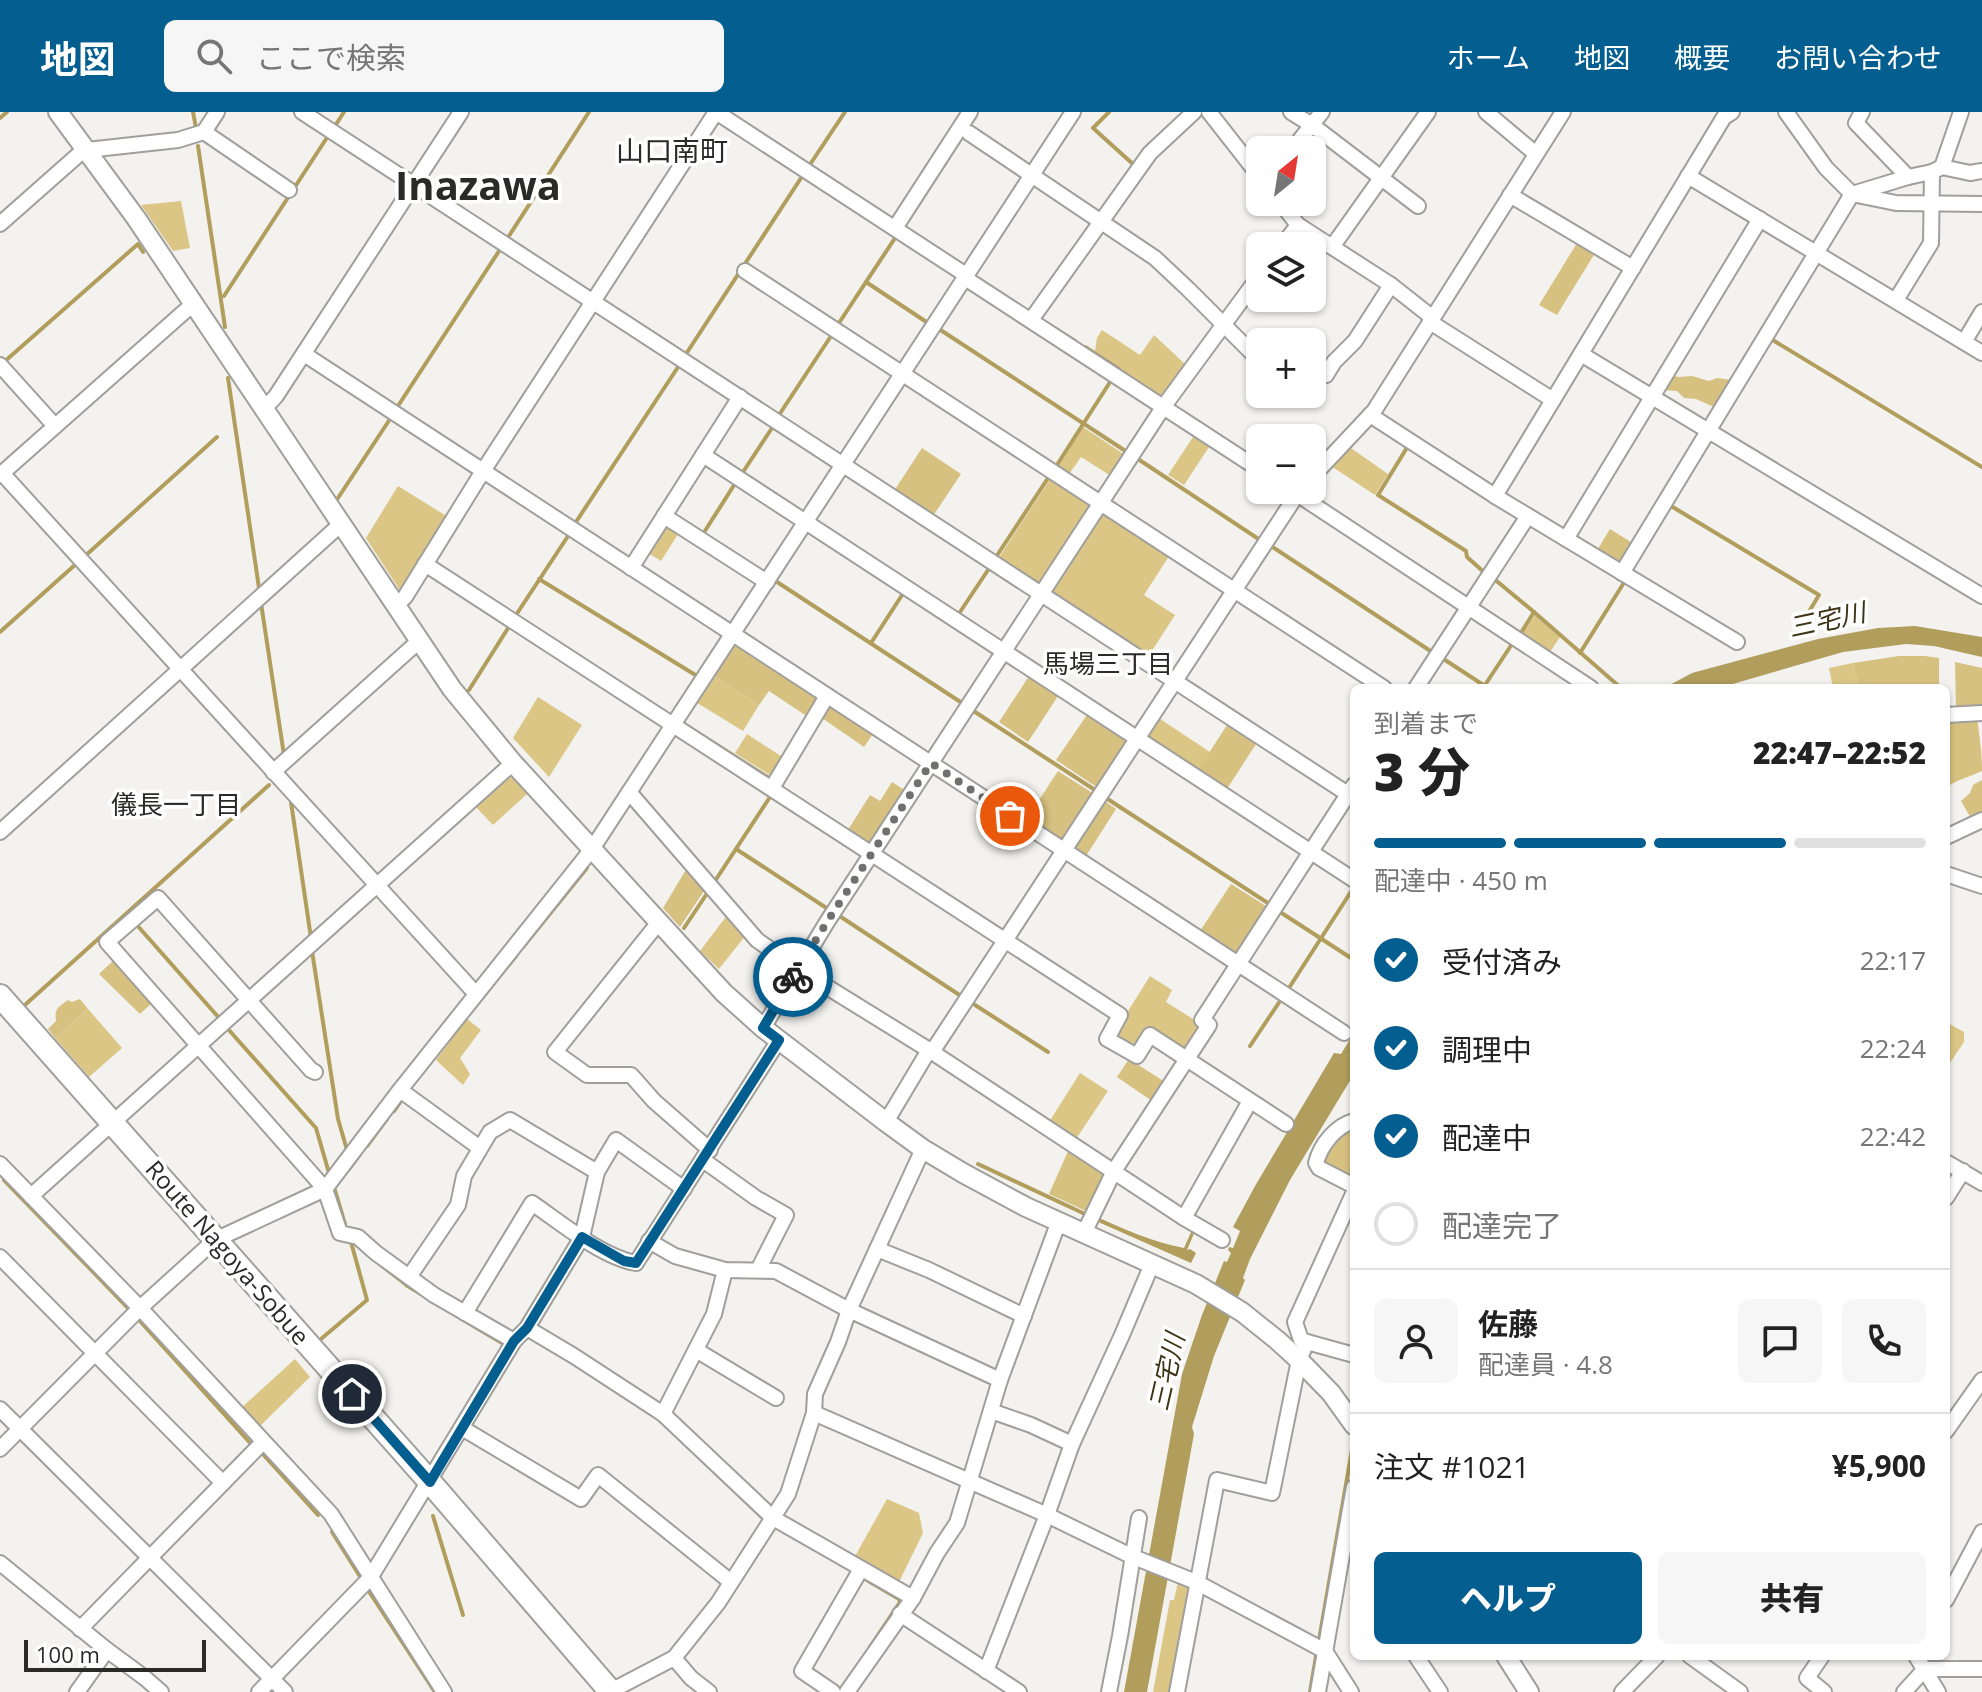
<!DOCTYPE html>
<html lang="ja">
<head>
<meta charset="utf-8">
<style>
  :root { --surface:#fff; --page:#f6f6f6; --text:#222; --muted:#767676; --line:#e0e0e0; --accent:#045e8f }
  body { margin:0; font-family:"Open Sans","Noto Sans JP",sans-serif; background:var(--page); color:var(--text); height:100vh; display:flex; flex-direction:column; font-size:30px; white-space:nowrap }
  * { box-sizing:border-box; margin:0 }
  p { font-size:26px; color:var(--muted) }
  .icon { flex:none; width:44px; height:44px; fill:none; stroke:currentColor; stroke-width:2; stroke-linecap:round; stroke-linejoin:round }
  .map { position:relative; flex:1; overflow:hidden }
  .side { position:absolute; left:1350px; top:572px; width:600px; height:976px; display:flex; flex-direction:column; background:var(--surface); border-radius:12px; box-shadow:0 2px 6px #0004 }
  .side>* { flex:none }
  .needle { width:52px; rotate:30deg }
  .controls { position:absolute; left:1246px; top:24px; display:grid; gap:16px }
  .controls a { display:grid; place-items:center; width:80px; height:80px; border-radius:12px; background:var(--surface); box-shadow:0 2px 6px #0004; font-size:40px }
  .scale { position:absolute; left:24px; bottom:20px; width:182px; box-sizing:border-box; padding-left:8px; border:4px solid #2a2a29; border-top:0; font-size:22px; line-height:28px; white-space:nowrap; color:#2a2a29; -webkit-text-stroke:6px #fff; paint-order:stroke }
  .pin { position:absolute; display:grid; place-items:center; width:68px; height:68px; color:#fff; margin:-34px; border:4px solid #fff; border-radius:50%; box-shadow:0 2px 8px #0007 }
  .courier { position:absolute; display:grid; place-items:center; width:80px; height:80px; margin:-40px; border:6px solid #045e8f; border-radius:50%; background:#fff; color:#222; box-shadow:0 2px 10px #0007 }
  .headline em { font-style:normal; font-weight:800 }
  .headline div { display:flex; flex-direction:column-reverse }
  .headline { display:flex; align-items:center; justify-content:space-between; height:136px; padding:0 24px }
  h1 { font-size:52px; font-weight:800; line-height:60px }
  .bar { display:grid; grid-template-columns:repeat(4,1fr); gap:12px 8px; align-content:center; height:96px; padding:0 24px }
  .bar i { height:10px; border-radius:6px; background:var(--line) }
  .bar .selected { background:var(--accent) }
  .bar p { grid-column:span 4 }
  .line { display:flex; align-items:center; gap:20px; padding:0 24px; border-top:2px solid var(--line) }
  .line div { flex:1 }
  .round { display:grid; place-items:center; flex:none; width:84px; height:84px; border-radius:12px; background:var(--page) }
  ol { padding:0 24px; list-style:none }
  li { display:flex; align-items:center; gap:24px; height:88px }
  li p { margin-inline-start:auto }
  li .icon { padding:8px; border-radius:50%; background:var(--accent); color:#fff; stroke-width:4 }
  li:last-child { color:var(--muted) }
  li i { width:44px; height:44px; border:4px solid var(--line); border-radius:50% }
  .button { display:flex; gap:16px; margin-top:auto; padding:16px 24px }
  .button a { flex:1; height:92px; border-radius:12px; background:var(--accent); color:#fff; font-size:32px; font-weight:800; line-height:92px; text-align:center }
  .button a+a { background:var(--page); color:var(--text) }
  header { display:flex; align-items:center; gap:48px; box-sizing:border-box; height:112px; padding:0 40px; background:var(--accent); color:#fff }
  header strong { font-size:38px }
  nav { display:flex; gap:44px; margin-inline-start:auto; font-size:28px }
  .search { width:560px; height:72px; background:var(--page); display:flex; align-items:center; gap:20px; box-sizing:border-box; padding:0 28px; border-radius:12px; color:var(--muted); font-size:30px }
  .map>svg:first-child { display:block }
</style>
</head>
<body>
<header>
<strong>地図</strong>
<div class="search"><svg class="icon" aria-label="search" viewBox="0 0 24 24"><circle cx="10" cy="10" r="6"/><path d="M15 15l6 6"/></svg>ここで検索</div>
<nav><a>ホーム</a><a>地図</a><a>概要</a><a>お問い合わせ</a></nav>
</header>
<div class="map">
<svg width="1982" height="1580" viewBox="0 0 1982 1580">
  <rect width="100%" height="100%" fill="#f3f2ef"/>
  <g fill="#dbc685">
    <polygon points="181,89 190,136 173,139 141,93"/>
    <polygon points="1102,218 1140,243 1154,223 1186,253 1166,282 1159,285 1120,259 1121,256 1095,239 1097,226"/>
    <polygon points="1083,315 1125,343 1111,364 1081,345 1067,365 1056,358"/>
    <polygon points="1195,322 1211,332 1184,373 1168,363"/>
    <polygon points="1348,334 1388,362 1375,383 1331,354"/>
    <polygon points="1052,364 1090,390 1092,394 1042,470 1037,472 998,447"/>
    <polygon points="398,374 448,405 401,480 366,426"/>
    <polygon points="1105,399 1171,441 1144,483 1175,503 1148,545 1052,482 1051,476 1100,400"/>
    <polygon points="663,411 680,419 661,449 645,439"/>
    <polygon points="1535,503 1560,525 1548,543 1520,525"/>
    <polygon points="1853,551 1859,576 1833,576 1829,556"/>
    <polygon points="711,562 759,593 743,619 694,589"/>
    <polygon points="538,585 582,613 549,665 513,626"/>
    <polygon points="1157,605 1210,640 1196,661 1145,623"/>
    <polygon points="747,622 784,646 773,665 735,641"/>
    <polygon points="506,665 513,666 527,682 493,713 474,693"/>
    <polygon points="728,802 746,823 719,857 700,839"/>
    <path d="M1150 864 1172 878 1166 890 1201 912C1201 920 1191 935 1183 938L1150 917 1133 937 1113 923Z"/>
    <polygon points="88,897 122,936 89,965 55,926"/>
    <polygon points="467,907 481,918 460,946 470,962 463,973 436,948"/>
    <polygon points="1946,910 1964,920 1964,930 1946,957"/>
    <polygon points="1080,961 1108,979 1076,1027 1049,1010"/>
    <polygon points="295,1247 310,1265 257,1317 239,1298"/>
    <polygon points="887,1387 919,1401 923,1421 898,1472 854,1446"/>
    <polygon points="1178,1470 1187,1474 1191,1479 1172,1580 1153,1580 1170,1488 1174,1488"/>
  </g>
  <g fill="#d7c180">
    <polygon points="1577,131 1595,141 1557,203 1539,193"/>
    <polygon points="1671,263 1679,265 1692,264 1709,269 1717,266 1733,268 1716,296 1696,287 1684,286 1677,279 1662,278"/>
    <polygon points="922,336 961,362 933,404 894,379"/>
    <polygon points="1610,417 1634,432 1624,449 1615,451 1596,440"/>
    <polygon points="732,529 821,585 808,605 769,579 759,593 711,562"/>
    <polygon points="1899,544 1925,544 1939,546 1939,576 1859,576 1853,551"/>
    <polygon points="1955,550 1982,556 1982,598 1956,599"/>
    <polygon points="1031,561 1060,581 1028,630 999,610"/>
    <polygon points="827,591 875,619 864,635 819,604"/>
    <polygon points="1089,600 1127,625 1128,630 1098,676 1056,648"/>
    <path d="M1977 604C1979 623 1982 639 1982 659 1970 665 1957 667 1946 676V605Z"/>
    <polygon points="1229,610 1258,629 1225,680 1196,661"/>
    <polygon points="1058,659 1094,682 1064,729 1059,730 1026,708"/>
    <polygon points="1982,668 1982,703 1972,708 1961,689 1970,681 1973,673"/>
    <polygon points="892,670 906,679 873,730 867,731 848,718 870,683 880,689"/>
    <polygon points="1103,688 1116,697 1084,747 1074,740 1073,735"/>
    <polygon points="687,756 706,776 680,815 663,796"/>
    <polygon points="1231,772 1269,796 1239,843 1233,844 1198,822"/>
    <polygon points="115,847 152,891 140,902 99,862"/>
    <path d="M80 887 88 897 55 926 48 917 56 909C54 896 59 895 68 888L72 890Z"/>
    <polygon points="1129,947 1165,970 1152,989 1117,965"/>
    <polygon points="1354,1013 1354,1060 1350,1068 1322,1054 1325,1037"/>
    <polygon points="1069,1037 1104,1059 1105,1064 1086,1099 1049,1082"/>
  </g>
  <g fill="#b19d5c">
    <polygon points="1915,514 1982,525 1982,545 1934,534 1906,532 1843,540 1719,576 1664,576 1692,561 1818,527 1878,516"/>
    <polygon points="1354,921 1354,962 1290,1068 1250,1147 1243,1166 1245,1168 1214,1244 1192,1315 1194,1322 1147,1580 1124,1580 1182,1262 1202,1203 1224,1149 1227,1150 1231,1141 1228,1138 1229,1135 1233,1136 1240,1119 1233,1115 1255,1074 1334,941 1341,942"/>
    <path d="M1097 1105C1126 1118 1153 1130 1184 1136L1192 1118 1195 1119 1187 1138 1190 1137 1196 1141 1191 1151 1096 1109Z"/>
  </g>
  <g fill="none" stroke-linecap="round" stroke-linejoin="round">
    <g stroke="#b19d5c" stroke-width="4">
      <polyline points="193,0 196,16"/>
      <polyline points="1109,0 1093,16 1134,53 1132,56"/>
      <polyline points="0,6 7,0"/>
      <polyline points="335,14 344,0"/>
      <polyline points="198,34 225,215"/>
      <polyline points="809,54 845,0"/>
      <polyline points="507,127 589,0"/>
      <polyline points="866,170 928,211"/>
      <polyline points="224,184 328,24"/>
      <polyline points="1040,207 1075,229"/>
      <polyline points="837,214 897,123"/>
      <polyline points="939,217 1127,340"/>
      <polyline points="1770,230 1771,227 1982,355"/>
      <polyline points="1085,235 1119,257"/>
      <polyline points="686,242 803,63"/>
      <polyline points="4,250 138,132 143,140"/>
      <polyline points="228,266 259,476"/>
      <polyline points="396,297 501,136"/>
      <polyline points="779,303 833,221"/>
      <polyline points="1408,334 1378,383 1466,439 1467,445 1486,462"/>
      <polyline points="1138,347 1260,428"/>
      <polyline points="1055,356 1112,267"/>
      <polyline points="741,363 774,313"/>
      <polyline points="338,386 392,304"/>
      <polyline points="1670,395 1671,394 1819,483 1798,518"/>
      <polyline points="574,413 680,252"/>
      <polyline points="707,424 703,422 736,370"/>
      <polyline points="1271,434 1435,542"/>
      <polyline points="85,444 217,325"/>
      <polyline points="996,445 1050,363"/>
      <polyline points="1493,466 1534,500"/>
      <polyline points="539,467 697,564 695,568"/>
      <polyline points="774,468 962,591"/>
      <polyline points="261,491 284,643"/>
      <polyline points="955,501 958,503 990,455"/>
      <polyline points="516,503 570,421"/>
      <polyline points="0,520 76,452"/>
      <polyline points="1519,524 1534,500 1621,576"/>
      <polyline points="871,531 904,480"/>
      <polyline points="1580,541 1625,469"/>
      <polyline points="1442,546 1488,576"/>
      <polyline points="1483,576 1514,529"/>
      <polyline points="1628,576 1631,574 1633,576"/>
      <polyline points="469,578 510,513"/>
      <polyline points="972,598 1095,678"/>
      <polyline points="684,607 684,612 772,668"/>
      <polyline points="1106,686 1271,793"/>
      <polyline points="291,690 311,826"/>
      <polyline points="736,737 828,797"/>
      <polyline points="715,769 770,685"/>
      <polyline points="1277,798 1354,848"/>
      <polyline points="838,803 961,884"/>
      <polyline points="136,812 220,907"/>
      <polyline points="684,816 708,780"/>
      <polyline points="523,835 587,756"/>
      <polyline points="312,839 338,1007 347,1038"/>
      <polyline points="1287,879 1354,775"/>
      <polyline points="972,891 1048,940"/>
      <polyline points="26,892 269,673"/>
      <polyline points="228,917 316,1016 329,1061"/>
      <polyline points="457,917 516,844"/>
      <polyline points="1250,934 1282,886"/>
      <polyline points="394,999 401,989"/>
      <polyline points="367,1034 387,1007"/>
      <polyline points="978,1052 1085,1102"/>
      <polyline points="349,1057 360,1042"/>
      <polyline points="4,1068 129,1197"/>
      <polyline points="334,1075 345,1112"/>
      <polyline points="381,1153 404,1171"/>
      <polyline points="406,1173 421,1182"/>
      <polyline points="460,1206 502,1231"/>
      <polyline points="139,1208 252,1333"/>
      <polyline points="321,1227 367,1188 351,1130"/>
      <polyline points="261,1340 318,1403"/>
      <polyline points="433,1404 463,1503"/>
      <polyline points="332,1420 361,1466"/>
      <polyline points="865,1467 899,1487 900,1490 870,1535"/>
      <polyline points="368,1478 435,1580"/>
      <polyline points="1319,1528 1353,1332"/>
      <polyline points="1310,1580 1316,1544"/>
    </g>
    <defs>
      <g id="minor">
        <polyline points="302,0 1354,686"/>
        <polyline points="716,0 966,163"/>
        <polyline points="1209,0 1260,65"/>
        <polyline points="1291,0 1312,13 1418,94"/>
        <polyline points="1486,0 1536,42"/>
        <polyline points="1786,0 1826,56 1852,82 1896,91 1982,92"/>
        <polyline points="1862,0 1856,11 1908,65"/>
        <polyline points="204,20 289,78"/>
        <polyline points="969,21 1155,146 1188,177 1260,249"/>
        <polyline points="87,38 178,28 204,20 217,0"/>
        <polyline points="1292,38 1322,0"/>
        <polyline points="1942,55 1970,61 1982,59"/>
        <polyline points="1688,64 1982,241"/>
        <polyline points="1510,83 1633,156"/>
        <polyline points="1280,90 1298,113 1391,173 1433,206"/>
        <polyline points="0,112 86,36"/>
        <polyline points="895,116 970,0"/>
        <polyline points="1282,134 1298,113"/>
        <polyline points="1332,135 1428,0"/>
        <polyline points="745,159 1384,576"/>
        <polyline points="965,166 1260,358"/>
        <polyline points="1896,188 1931,131 1932,60"/>
        <polyline points="1031,208 1150,41 1194,0"/>
        <polyline points="1430,210 1553,288"/>
        <polyline points="1964,230 1982,200"/>
        <polyline points="304,242 1344,921"/>
        <polyline points="1581,242 1982,484"/>
        <polyline points="0,253 55,314"/>
        <polyline points="1312,270 1318,263 1326,263 1334,250 1355,229 1391,173"/>
        <polyline points="1296,282 1300,285 1302,282"/>
        <polyline points="264,297 276,284 461,0"/>
        <polyline points="1370,303 1495,384 1737,530"/>
        <polyline points="703,343 1354,768"/>
        <polyline points="2,361 476,882"/>
        <polyline points="0,363 193,192"/>
        <polyline points="1312,365 1374,299 1563,0"/>
        <polyline points="1291,378 1591,576"/>
        <polyline points="1495,384 1724,5 1732,0"/>
        <polyline points="664,404 767,470"/>
        <polyline points="1566,427 1760,107"/>
        <polyline points="425,452 1120,903 1107,927 1137,944 1150,923 1286,1012"/>
        <polyline points="631,456 740,285"/>
        <polyline points="1622,461 1852,82 1908,65 1932,60 1942,55 1961,0"/>
        <polyline points="396,493 405,485 483,359 716,0"/>
        <polyline points="1416,576 1528,404"/>
        <polyline points="1946,603 1982,601"/>
        <polyline points="273,660 419,529"/>
        <polyline points="772,676 827,584"/>
        <polyline points="629,680 757,828 798,857 929,938 1184,1106 1222,1128"/>
        <polyline points="0,720 341,412"/>
        <polyline points="1946,725 1982,708"/>
        <polyline points="1946,762 1982,774"/>
        <polyline points="659,810 555,940 587,963 631,963 654,989 710,1038"/>
        <polyline points="763,916 827,810 1164,294 1260,163"/>
        <polyline points="932,940 1300,378"/>
        <polyline points="315,960 311,958 158,786 107,830 325,1077 340,1121 358,1125 376,1141 434,1183 514,1229"/>
        <polyline points="400,978 480,1036"/>
        <path d="M1354 1009C1336 1014 1321 1032 1316 1051L1319 1056 1354 1074"/>
        <polyline points="886,1010 929,938"/>
        <polyline points="703,1048 756,1086 786,1103 758,1158"/>
        <polyline points="1946,1050 1982,1071"/>
        <polyline points="0,1052 140,1196 331,1402 444,1580"/>
        <polyline points="597,1060 616,1028 684,1077"/>
        <polyline points="31,1084 513,651"/>
        <polyline points="1946,1086 1963,1059"/>
        <polyline points="1184,1106 1250,989"/>
        <polyline points="1084,1121 1114,1059 1209,913 1202,908 1354,673"/>
        <polyline points="649,1129 675,1144 725,1158 776,1159 849,1198 1000,1268"/>
        <polyline points="877,1137 929,1158 1024,1204"/>
        <polyline points="0,1145 223,1371"/>
        <path d="M465 1201 532 1091C561 1111 602 1145 636 1151L779 928"/>
        <polyline points="527,1216 574,1244 663,1302 773,1406 913,1486"/>
        <polyline points="1307,1230 1301,1228 1295,1210 1354,1080"/>
        <polyline points="696,1238 776,1286"/>
        <polyline points="0,1297 285,1580"/>
        <polyline points="991,1299 1031,1313 1072,1332"/>
        <polyline points="814,1301 1047,1403 1131,1444 1196,1470 1325,1539 1351,1580"/>
        <polyline points="663,1302 714,1202 725,1158"/>
        <polyline points="462,1316 581,1387 598,1363 731,1470"/>
        <polyline points="1946,1319 1982,1268"/>
        <polyline points="0,1337 140,1196 215,1128 325,1077 400,978 592,737 1073,0"/>
        <polyline points="0,1451 107,1538 145,1566 161,1580"/>
        <polyline points="1946,1488 1982,1420"/>
        <polyline points="900,1502 1019,1580"/>
        <polyline points="80,1517 263,1330"/>
        <polyline points="1416,1544 1440,1580"/>
        <polyline points="1690,1544 1740,1580"/>
        <polyline points="1822,1544 1807,1566 1824,1580"/>
        <polyline points="1916,1544 1938,1580"/>
        <polyline points="674,1546 691,1566 709,1580"/>
        <polyline points="986,1559 1047,1403 1072,1332 1122,1223 1152,1152"/>
        <polyline points="77,1580 107,1538"/>
        <polyline points="259,1580 370,1466 514,1229 527,1216 582,1125 597,1060 510,1008 490,1020 464,1064 458,1093 409,1165"/>
        <polyline points="609,1580 674,1546 718,1491 788,1382 814,1301 815,1282 838,1230 849,1198 923,1037"/>
        <polyline points="833,1580 802,1559 861,1457"/>
        <polyline points="847,1580 913,1486 937,1441 957,1411 1000,1268 1059,1109"/>
        <polyline points="1109,1580 1120,1524 1139,1406"/>
        <polyline points="1177,1580 1217,1368 1272,1381 1299,1248 1307,1230 1354,1243"/>
        <polyline points="1318,1580 1354,1375"/>
        <polyline points="1622,1580 1657,1544"/>
        <polyline points="1904,1580 1925,1557 1982,1557"/>
      </g>
      <g id="tertiary">
        <polyline points="58,0 136,106 452,577 513,651 724,881 763,916 886,1010 923,1037 963,1061 1026,1095 1196,1172 1242,1200 1277,1228 1299,1248 1331,1281 1354,1313"/>
        <polyline points="1506,1544 1529,1580"/>
      </g>
      <polyline id="primary" points="0,884 430,1370 611,1580"/>
    </defs>
    <use href="#minor" stroke="#a09f9c" stroke-width="18"/>
    <use href="#tertiary" stroke="#a09f9c" stroke-width="22"/>
    <use href="#primary" stroke="#a09f9c" stroke-width="26"/>
    <use href="#minor" stroke="#fff" stroke-width="14"/>
    <use href="#tertiary" stroke="#fff" stroke-width="18"/>
    <use href="#primary" stroke="#fff" stroke-width="22"/>
  </g>
  <g fill="none" stroke-linecap="round" stroke-linejoin="round">
    <polyline stroke="#70706e" stroke-width="8" stroke-dasharray="0 14.4" points="793,865 827,810 931,651 1010,704"/>
    <polyline stroke="#045e8f" stroke-width="10" points="352,1282 430,1370 514,1229 527,1216 582,1125 624,1149 636,1151 779,928 763,916 793,865"/>
  </g>
  <g text-anchor="middle" stroke-width="7" stroke-linejoin="round" paint-order="stroke">
    <g font-size="24" fill="#2a2a29" stroke="#fff">
      <text transform="translate(227 1141) rotate(49)" y="8">Route Nagoya-Sobue</text>
    </g>
    <g font-size="26" font-style="italic" fill="#3e3517" stroke="#fff">
      <text transform="translate(1827 508) rotate(-12)" y="9">三宅川</text>
      <text transform="translate(1167 1260) rotate(-77)" y="9">三宅川</text>
    </g>
    <g font-size="26" fill="#2a2a29" stroke="#fff">
      <text x="1108" y="561">馬場三丁目</text>
      <text x="176" y="702">儀長一丁目</text>
    </g>
    <g font-size="28" fill="#2a2a29" stroke="#fff">
      <text x="672" y="49">山口南町</text>
    </g>
    <g font-size="40" font-weight="bold" fill="#2a2a29" stroke="#fff">
      <text x="478" y="88">Inazawa</text>
    </g>
  </g>
</svg>
<div class="controls">
<a><svg class="needle" viewBox="-14 -14 28 28"><path d="M0-13l5 13h-10z" fill="#e53935"/><path d="M0 13l5-13h-10z" fill="#767676"/></svg></a>
<a><svg class="icon" aria-label="layers" viewBox="0 0 24 24"><path d="M12 4l9 5-9 5-9-5zM3 14l9 5 9-5"/></svg></a>
<a>+</a>
<a>−</a>
</div>
<div class="scale">100 m</div>
<div class="pin" style="left:1010px;top:704px;background:#ea580c"><svg class="icon" aria-label="bag" viewBox="0 0 24 24"><path d="M5 8h14l-1 12H6zM9 8a3 3 0 0 1 6 0"/></svg></div>
<div class="pin" style="left:352px;top:1282px;background:#1f2937"><svg class="icon" aria-label="home" viewBox="0 0 24 24"><path d="M3 11l9-7 9 7M6 9v11h12V9"/></svg></div>
<div class="courier" style="left:793px;top:865px"><svg class="icon" aria-label="bike" viewBox="0 0 24 24"><circle cx="6" cy="16" r="4"/><circle cx="18" cy="16" r="4"/><path d="M6 16l4-8h5l3 8M10 8l3 8H6M13 5h3"/></svg></div>
<section class="side">
<div class="headline"><div><h1>3 分</h1><p>到着まで</p></div><em>22:47–22:52</em></div>
<div class="bar"><i class="selected"></i><i class="selected"></i><i class="selected"></i><i></i><p>配達中 · 450 m</p></div>
<ol>
<li><svg class="icon" aria-label="check" viewBox="0 0 24 24"><path d="M5 12l5 5 9-10"/></svg>受付済み<p>22:17</p></li>
<li><svg class="icon" aria-label="check" viewBox="0 0 24 24"><path d="M5 12l5 5 9-10"/></svg>調理中<p>22:24</p></li>
<li><svg class="icon" aria-label="check" viewBox="0 0 24 24"><path d="M5 12l5 5 9-10"/></svg>配達中<p>22:42</p></li>
<li><i></i>配達完了</li>
</ol>
<div class="line" style="height:144px"><a class="round"><svg class="icon" aria-label="person" viewBox="0 0 24 24"><circle cx="12" cy="8" r="4"/><path d="M4 21q1-7 8-7t8 7"/></svg></a><div><b>佐藤</b><p>配達員 · 4.8</p></div><a class="round"><svg class="icon" aria-label="chat" viewBox="0 0 24 24"><path d="M4 5h16v11H9l-5 4z"/></svg></a><a class="round"><svg class="icon" aria-label="phone" viewBox="0 0 24 24"><path d="M5 4h4l2 5-3 2q2 4 5 5l2-3 5 2v4C11 20 4 13 5 4z"/></svg></a></div>
<div class="line" style="height:104px"><div>注文 #1021</div><b>¥5,900</b></div>
<div class="button"><a>ヘルプ</a><a>共有</a></div>
</section>
</div>
</body>
</html>
